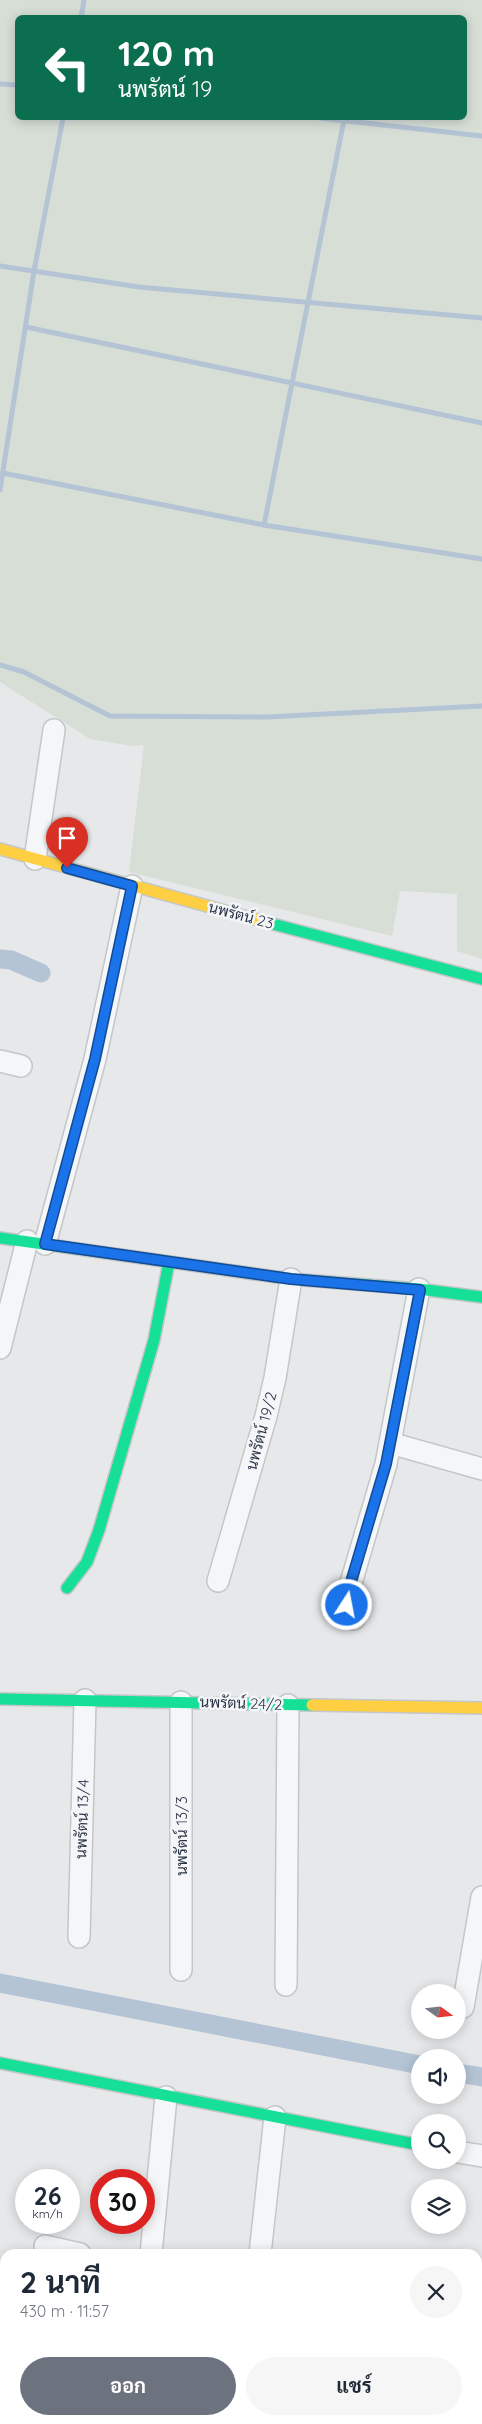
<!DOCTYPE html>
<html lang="th">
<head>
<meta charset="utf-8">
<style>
  :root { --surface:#fff; --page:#f6f6f7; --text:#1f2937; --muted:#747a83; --accent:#6c737f }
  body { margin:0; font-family:Quicksand,Sarabun,sans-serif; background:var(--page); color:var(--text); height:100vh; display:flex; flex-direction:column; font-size:19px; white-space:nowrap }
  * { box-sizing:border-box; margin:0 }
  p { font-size:16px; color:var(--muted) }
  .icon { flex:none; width:28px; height:28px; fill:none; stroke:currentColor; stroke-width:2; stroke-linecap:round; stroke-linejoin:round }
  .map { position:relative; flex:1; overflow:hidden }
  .details { position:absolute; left:0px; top:2249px; width:482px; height:176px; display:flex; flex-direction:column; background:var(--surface); border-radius:15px 15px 0 0; box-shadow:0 2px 12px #0003 }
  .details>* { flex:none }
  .hud { position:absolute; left:15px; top:15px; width:452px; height:105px; border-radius:8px; box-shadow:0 2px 12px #0003; background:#0b6e4f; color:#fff; overflow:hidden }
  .needle { width:32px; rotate:105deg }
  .controls { position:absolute; left:411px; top:1984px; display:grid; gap:10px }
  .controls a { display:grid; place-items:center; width:55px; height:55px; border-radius:50%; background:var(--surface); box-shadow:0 2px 12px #0003; font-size:25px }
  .speed { position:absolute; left:15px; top:2169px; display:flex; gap:10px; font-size:25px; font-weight:700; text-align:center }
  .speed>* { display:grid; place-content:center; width:65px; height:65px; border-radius:50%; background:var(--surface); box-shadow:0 2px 12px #0003; line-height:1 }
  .speed small { font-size:12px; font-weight:400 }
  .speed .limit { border:8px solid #d22; background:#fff; color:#111 }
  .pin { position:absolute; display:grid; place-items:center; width:42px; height:42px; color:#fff; margin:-51px -21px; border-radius:50% 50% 50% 0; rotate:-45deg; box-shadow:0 0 5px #0007 }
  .pin .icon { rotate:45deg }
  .me { position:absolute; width:55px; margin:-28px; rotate:11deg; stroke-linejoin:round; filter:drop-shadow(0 0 4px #0008) }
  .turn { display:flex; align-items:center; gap:18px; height:105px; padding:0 20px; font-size:22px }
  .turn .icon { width:65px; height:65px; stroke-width:2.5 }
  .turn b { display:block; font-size:35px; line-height:42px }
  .round { display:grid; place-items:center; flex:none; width:52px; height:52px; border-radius:26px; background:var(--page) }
  .head { display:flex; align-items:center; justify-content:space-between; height:85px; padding:0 20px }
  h1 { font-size:30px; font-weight:700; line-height:38px }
  .action { display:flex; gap:10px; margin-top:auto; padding:10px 20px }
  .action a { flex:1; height:58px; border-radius:30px; background:var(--accent); color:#fff; font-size:20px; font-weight:700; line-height:58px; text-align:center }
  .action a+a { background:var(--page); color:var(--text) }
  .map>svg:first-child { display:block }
  .green { fill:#d6ded6; fill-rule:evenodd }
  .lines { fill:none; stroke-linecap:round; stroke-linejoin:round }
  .stream { stroke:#b4c4d5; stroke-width:5 }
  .canal { stroke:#b4c4d5; stroke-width:19 }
  .street-casing { stroke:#c4c6c8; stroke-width:24 }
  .fast-casing { stroke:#c4c6c8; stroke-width:14 }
  .slow-casing { stroke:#c4c6c8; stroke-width:14 }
  .street { stroke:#f5f6f7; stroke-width:21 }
  .fast { stroke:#16e098; stroke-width:11 }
  .slow { stroke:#ffcf43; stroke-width:11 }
  .route-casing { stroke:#114b97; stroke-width:12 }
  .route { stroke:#1a73e8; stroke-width:9 }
  .labels { text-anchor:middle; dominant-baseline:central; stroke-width:5; stroke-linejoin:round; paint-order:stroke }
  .street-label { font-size:15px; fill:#2b3445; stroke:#f4f6f9 }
</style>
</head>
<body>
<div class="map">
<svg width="482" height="2424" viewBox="0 0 482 2424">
  <rect width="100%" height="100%" fill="#e6e8ea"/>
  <path class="green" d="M0 0H482V959L457 951V894L400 891 392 936 129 872 144 745 132 746 90 739 0 682ZM18 18H465V118H18Z"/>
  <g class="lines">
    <g class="stream">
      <polyline points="81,18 84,0"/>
      <polyline points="0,84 18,85"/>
      <polyline points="320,118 482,136"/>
      <polyline points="0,266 139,287 482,318"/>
      <polyline points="26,327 482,423"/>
      <polyline points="3,473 264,525 344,120"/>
      <polyline points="0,490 34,271 63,118"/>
      <polyline points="264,525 482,559"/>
      <polyline points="0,665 24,672 110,716 267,717 482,706"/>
    </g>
    <g class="canal">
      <polyline points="0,959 11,960 41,973"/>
      <polyline points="0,1983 420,2065"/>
      <polyline points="458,2073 482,2077"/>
    </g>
    <defs>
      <g id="street">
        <polyline points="35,859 54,730"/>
        <polyline points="0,1061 21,1066"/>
        <polyline points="45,1244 95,1059 132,886"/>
        <polyline points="0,1348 27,1241"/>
        <polyline points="390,1443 482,1469"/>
        <polyline points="218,1581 266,1416 275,1378 291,1279"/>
        <polyline points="354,1619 346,1600 386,1464 419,1289"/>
        <polyline points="79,1937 85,1700"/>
        <polyline points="181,1970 181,1702"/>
        <polyline points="286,1985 288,1705"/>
        <polyline points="463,2007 482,1897"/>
        <polyline points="458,2152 482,2156"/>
        <polyline points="45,2246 80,2254"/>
        <polyline points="151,2254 166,2097"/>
        <polyline points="260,2254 275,2117"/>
        <polyline points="478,2357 482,2358"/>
        <polyline points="66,2420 91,2424"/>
        <polyline points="132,2424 133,2420"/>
        <polyline points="240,2424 240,2420"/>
      </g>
      <g id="fast">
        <polyline points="269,923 482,979"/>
        <polyline points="0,1238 291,1279 419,1289 482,1297"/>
        <polyline points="67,1588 87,1562 99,1530 154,1340 169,1262"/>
        <polyline points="0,1699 312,1705"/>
        <polyline points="0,2063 420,2145"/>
      </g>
      <g id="slow">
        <polyline points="0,849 269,923"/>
        <polyline points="312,1705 482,1708"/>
      </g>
    </defs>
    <use href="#street" class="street-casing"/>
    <use href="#fast" class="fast-casing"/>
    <use href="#slow" class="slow-casing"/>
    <use href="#street" class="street"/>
    <use href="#fast" class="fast"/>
    <use href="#slow" class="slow"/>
  </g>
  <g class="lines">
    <defs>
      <polyline id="route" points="67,868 132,886 95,1059 45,1244 291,1279 420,1290 386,1464 348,1592 347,1605"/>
    </defs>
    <use href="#route" class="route-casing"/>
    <use href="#route" class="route"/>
  </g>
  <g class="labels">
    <g class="street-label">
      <text transform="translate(241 915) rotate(15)">นพรัตน์ 23</text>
      <text transform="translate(261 1431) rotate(-75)">นพรัตน์ 19/2</text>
      <text transform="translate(241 1703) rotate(2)">นพรัตน์ 24/2</text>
      <text transform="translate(82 1819) rotate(-88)">นพรัตน์ 13/4</text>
      <text transform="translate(181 1836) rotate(-90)">นพรัตน์ 13/3</text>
    </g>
  </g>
</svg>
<div class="controls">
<a><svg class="needle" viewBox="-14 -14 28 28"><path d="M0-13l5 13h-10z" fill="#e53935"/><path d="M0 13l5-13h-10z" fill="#747a83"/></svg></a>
<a><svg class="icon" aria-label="sound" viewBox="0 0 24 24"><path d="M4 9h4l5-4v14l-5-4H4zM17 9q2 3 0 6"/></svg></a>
<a><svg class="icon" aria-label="search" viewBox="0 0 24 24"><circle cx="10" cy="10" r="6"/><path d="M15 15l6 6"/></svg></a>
<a><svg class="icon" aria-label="layers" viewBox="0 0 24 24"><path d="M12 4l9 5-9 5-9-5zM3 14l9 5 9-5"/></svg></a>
</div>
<div class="speed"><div>26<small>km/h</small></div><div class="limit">30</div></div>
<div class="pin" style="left:67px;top:868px;background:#d93025"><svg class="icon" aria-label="arrive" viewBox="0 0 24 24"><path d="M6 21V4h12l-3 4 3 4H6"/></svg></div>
<svg class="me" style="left:347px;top:1605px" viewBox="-20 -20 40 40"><circle r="17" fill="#1a73e8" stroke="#fff" stroke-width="3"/><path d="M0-11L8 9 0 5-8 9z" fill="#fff"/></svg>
<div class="hud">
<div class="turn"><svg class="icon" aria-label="left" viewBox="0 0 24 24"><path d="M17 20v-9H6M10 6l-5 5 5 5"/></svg><div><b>120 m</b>นพรัตน์ 19</div></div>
</div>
<section class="details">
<div class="head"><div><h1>2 นาที</h1><p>430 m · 11:57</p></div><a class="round"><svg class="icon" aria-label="close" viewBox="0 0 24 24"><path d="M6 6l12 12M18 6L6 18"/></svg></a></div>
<div class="action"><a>ออก</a><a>แชร์</a></div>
</section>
</div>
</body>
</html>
